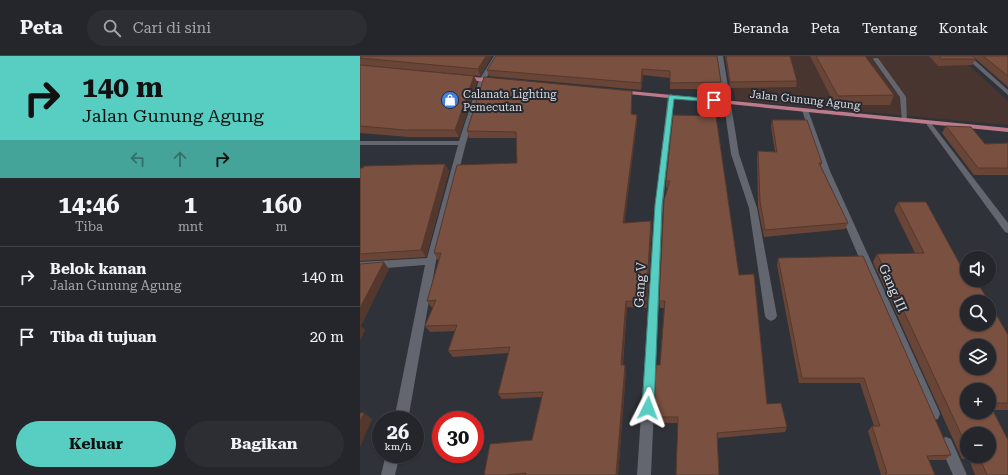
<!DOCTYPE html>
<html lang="id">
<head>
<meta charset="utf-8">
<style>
  :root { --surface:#24262b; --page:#2c2e33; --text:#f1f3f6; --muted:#a3a5a9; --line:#414347; --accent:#57cec1 }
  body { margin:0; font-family:"Roboto Serif",serif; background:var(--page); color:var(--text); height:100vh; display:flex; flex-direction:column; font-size:15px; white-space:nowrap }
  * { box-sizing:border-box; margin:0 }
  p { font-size:13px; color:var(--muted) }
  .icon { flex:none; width:22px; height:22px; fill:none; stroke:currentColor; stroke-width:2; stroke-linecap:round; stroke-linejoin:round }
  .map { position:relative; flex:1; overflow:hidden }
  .panel { display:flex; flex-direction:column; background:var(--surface); width:360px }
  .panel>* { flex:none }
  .top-card { background:#57cec1; color:#111; overflow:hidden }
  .controls { position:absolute; left:600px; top:195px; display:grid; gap:8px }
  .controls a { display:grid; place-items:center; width:36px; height:36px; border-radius:50%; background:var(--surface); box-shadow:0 1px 3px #0004,0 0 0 1px var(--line); font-size:20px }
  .speed { position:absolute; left:12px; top:355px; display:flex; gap:8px; font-size:20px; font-weight:700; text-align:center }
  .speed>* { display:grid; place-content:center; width:52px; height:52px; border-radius:50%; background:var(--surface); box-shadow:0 1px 3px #0004,0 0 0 1px var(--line); line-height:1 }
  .speed small { font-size:10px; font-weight:400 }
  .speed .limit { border:6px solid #d22; background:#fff; color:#111 }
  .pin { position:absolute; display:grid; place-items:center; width:34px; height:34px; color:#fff; margin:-17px; border-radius:8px; box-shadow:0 2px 6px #0006 }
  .me { position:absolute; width:44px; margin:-22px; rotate:3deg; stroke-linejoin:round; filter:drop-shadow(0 0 3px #0008) }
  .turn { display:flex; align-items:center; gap:14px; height:84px; padding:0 16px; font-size:18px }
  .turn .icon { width:52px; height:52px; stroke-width:2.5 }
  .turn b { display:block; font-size:28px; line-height:34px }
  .lanes { display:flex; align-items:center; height:38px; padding:0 16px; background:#0003; justify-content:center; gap:20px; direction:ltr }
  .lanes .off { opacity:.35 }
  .eta { display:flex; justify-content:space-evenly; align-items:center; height:68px; text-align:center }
  .eta b { font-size:24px; font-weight:700; line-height:28px }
  .button { display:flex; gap:8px; margin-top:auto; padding:8px 16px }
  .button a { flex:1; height:46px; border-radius:24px; background:var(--accent); color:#111; font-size:16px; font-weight:700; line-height:46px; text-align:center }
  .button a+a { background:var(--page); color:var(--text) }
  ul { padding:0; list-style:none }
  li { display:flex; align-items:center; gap:12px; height:60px; padding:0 16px; border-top:1px solid var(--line) }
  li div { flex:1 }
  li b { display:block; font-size:15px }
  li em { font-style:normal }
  header { display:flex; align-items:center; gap:24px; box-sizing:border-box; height:56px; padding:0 20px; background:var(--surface); border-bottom:1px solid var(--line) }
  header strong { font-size:19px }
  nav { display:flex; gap:22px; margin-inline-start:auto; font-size:14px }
  .search { width:280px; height:36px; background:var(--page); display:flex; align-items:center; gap:10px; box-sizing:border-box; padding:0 14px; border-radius:22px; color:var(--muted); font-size:15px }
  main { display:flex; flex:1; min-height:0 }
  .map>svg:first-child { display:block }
  .education { fill:#48352f }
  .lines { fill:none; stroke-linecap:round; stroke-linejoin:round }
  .minor { fill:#64666f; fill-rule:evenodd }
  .major { fill:#bc7a8a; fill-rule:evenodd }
  .wall { fill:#694537; fill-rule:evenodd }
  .shaded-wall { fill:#55382d }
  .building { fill:#7a5040; stroke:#55382d; fill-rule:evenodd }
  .route { fill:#57cec1; stroke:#39867d }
  .labels { text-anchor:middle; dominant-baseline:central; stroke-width:4; stroke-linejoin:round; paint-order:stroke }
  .far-poi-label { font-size:11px; fill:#dbdde1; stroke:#26282f; text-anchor:start }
  .far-street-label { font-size:11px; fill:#dbdde1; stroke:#26282f }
  .street-label { font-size:13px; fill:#dbdde1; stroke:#26282f }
</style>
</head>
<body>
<header>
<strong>Peta</strong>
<div class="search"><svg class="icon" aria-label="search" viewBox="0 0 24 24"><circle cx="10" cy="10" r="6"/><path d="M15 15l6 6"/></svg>Cari di sini</div>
<nav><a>Beranda</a><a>Peta</a><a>Tentang</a><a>Kontak</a></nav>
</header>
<main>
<section class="panel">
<div class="top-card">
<div class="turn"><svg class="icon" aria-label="right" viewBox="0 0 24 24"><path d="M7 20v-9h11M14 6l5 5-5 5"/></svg><div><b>140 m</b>Jalan Gunung Agung</div></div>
<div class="lanes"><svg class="icon off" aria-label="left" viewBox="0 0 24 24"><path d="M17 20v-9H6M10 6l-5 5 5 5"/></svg><svg class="icon off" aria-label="ahead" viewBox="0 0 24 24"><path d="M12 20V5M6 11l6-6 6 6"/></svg><svg class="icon" aria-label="right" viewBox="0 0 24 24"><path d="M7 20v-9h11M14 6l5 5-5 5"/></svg></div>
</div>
<div class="eta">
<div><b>14:46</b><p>Tiba</p></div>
<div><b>1</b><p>mnt</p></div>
<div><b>160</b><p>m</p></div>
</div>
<ul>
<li><svg class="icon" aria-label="right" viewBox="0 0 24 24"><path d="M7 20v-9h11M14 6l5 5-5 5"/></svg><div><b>Belok kanan</b><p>Jalan Gunung Agung</p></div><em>140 m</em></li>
<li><svg class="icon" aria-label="arrive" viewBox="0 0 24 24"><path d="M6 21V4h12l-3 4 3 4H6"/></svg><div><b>Tiba di tujuan</b></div><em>20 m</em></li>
</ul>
<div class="button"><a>Keluar</a><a>Bagikan</a></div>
</section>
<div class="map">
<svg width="648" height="419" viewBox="0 0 648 419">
  <rect width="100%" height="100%" fill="#303239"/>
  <polygon class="education" points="365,0 599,0 648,45 648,69 376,44"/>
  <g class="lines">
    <g class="minor">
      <polygon points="134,0 140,0 125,24 106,87 76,205 48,364 34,364 65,209 0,214 0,206 67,202 98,89 0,89 0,85 99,85 119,24"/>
      <polygon points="357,0 363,0 379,98 397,152 417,260 415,263 411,265 407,263 405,260 389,152 371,98"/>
      <polygon points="604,0 610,0 648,34 648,39"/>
      <polygon points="514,2 518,2 546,41 547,66 542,65 540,41 513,3"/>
      <polygon points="311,38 314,40 303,149 291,419 277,419 295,149 308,40"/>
      <polygon points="443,53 448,54 470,115 578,353 580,358 578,363 573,364 568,363 462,115 442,54"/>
      <polygon points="569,66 571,67 648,167 648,177 645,176 567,69 567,67"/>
      <polygon points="586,381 591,383 607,419 593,419 579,388 581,383"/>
      <polygon points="26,398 40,398 35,419 21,419"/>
    </g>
    <g class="major">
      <polygon points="102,20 136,23 139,25 136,27 100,23 99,22"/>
      <polygon points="260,34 648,72 648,76 258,37 258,35"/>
    </g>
  </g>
  <g class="wall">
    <polygon points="0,0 132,0 120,20 0,9"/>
    <polygon points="357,0 361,26 360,33 310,33 310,22 283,19 281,34 129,20 127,14"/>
    <polygon points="365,0 430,0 437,25 436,31 370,32"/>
    <polygon points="450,0 505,0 534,39 530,49 475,49"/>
    <polygon points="569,0 648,0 648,31 616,3 612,9 578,10"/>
    <polygon points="0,9 114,20 117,26 99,81 49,81 0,77"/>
    <polygon points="272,41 272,58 277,59 277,65 264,167 292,172 287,252 267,251 263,309 266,315 258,419 124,419 172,384 182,341 142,343 138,338 149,297 93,301 88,295 95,275 70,276 65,270 73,251 71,251 67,245 79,204 78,204 74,197 157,107 157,82 109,82 107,75"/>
    <polygon points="313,59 379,219 407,348 427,371 425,376 357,382 318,367 295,367 294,361 300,309 304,252 300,252 299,245 307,132 306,132 306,125"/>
    <polygon points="412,64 462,107 461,110 488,167 485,173 404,181 398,151 397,101 398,95 415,96 411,70"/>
    <polygon points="586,70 625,88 648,87 648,119 614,119 582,77"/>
    <polygon points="85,108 89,115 66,201 0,205 0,112"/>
    <path d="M538 146 602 212 648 279V354H633L648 419H615L609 403H602L513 206 517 198 555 197 534 154ZM607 378 629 400H607Z"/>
    <polygon points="418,202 591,399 585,404 569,404 575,419 521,419 508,375 512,370 514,370 500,327 439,327 417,209"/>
  </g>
  <g class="shaded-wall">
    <polygon points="126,0 132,0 120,20 118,13"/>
    <polygon points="282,13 283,19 281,34 281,27"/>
    <polygon points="114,20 117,26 99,81 95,74"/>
    <polygon points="272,35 272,65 271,58"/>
    <polygon points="277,59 277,65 264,174 263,167"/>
    <polygon points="85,108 89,115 66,201 61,194"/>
    <polygon points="291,165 292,172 287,252 286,246"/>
    <polygon points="24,206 29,213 1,270 5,274 0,285 0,252"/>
    <polygon points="266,245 267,251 262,315 261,309"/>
    <polygon points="265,309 266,315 258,419 256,419"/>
    <polygon points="4,357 12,363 0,391 0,366"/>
  </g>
  <g class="building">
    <polygon points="0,0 126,0 118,13 0,2"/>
    <polygon points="136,0 357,0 361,26 310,27 310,15 282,13 281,27 127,14"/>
    <polygon points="366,0 430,0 437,25 370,26"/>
    <polygon points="456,0 505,0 534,39 478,40"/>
    <polygon points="579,0 613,0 616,3 581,3"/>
    <polygon points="623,0 648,0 648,20"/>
    <polygon points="0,9 114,20 95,74 45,74 0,70"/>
    <polygon points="124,21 272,35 271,58 277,59 263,167 291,165 286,246 266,245 261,309 265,309 256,419 165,419 166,417 146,419 124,419 130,388 172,384 183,336 138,338 150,291 88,295 97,269 65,270 76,244 67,245 81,197 74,197 97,109 157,107 156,76 107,75"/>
    <polygon points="313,59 356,60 379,219 394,218 407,348 421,347 427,371 357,377 359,419 316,419 318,361 294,361 296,309 300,309 305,245 299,245 304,144 310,125 306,125"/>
    <polygon points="412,64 447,64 462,107 459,107 488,167 405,174 400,145 398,95 417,96"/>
    <polygon points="586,70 611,71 625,88 648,87 648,112 618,112"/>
    <polygon points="85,108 61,194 0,198 0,112 3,112 4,110"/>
    <path d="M538 146H566L602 212H607V224H616L629 246H607V268H629V246L648 279V347H629L648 384V419H627L619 400H629V378H607V391L517 198 564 197ZM607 290H629V312H607ZM607 334H629V356H607Z"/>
    <polygon points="503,200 591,399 567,400 575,419 526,419 525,417 527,417 512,370 520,370 504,322 442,322 418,202"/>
    <polygon points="24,206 0,252 0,208"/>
    <polygon points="0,357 4,357 0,366"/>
  </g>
  <polygon class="route" points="309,39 354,43 356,44 354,46 314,43 302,149 294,352 292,356 288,358 284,356 282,352 295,149"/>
  <defs>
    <symbol id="shop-disc" viewBox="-11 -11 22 22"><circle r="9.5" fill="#3f7fe0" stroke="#26282f"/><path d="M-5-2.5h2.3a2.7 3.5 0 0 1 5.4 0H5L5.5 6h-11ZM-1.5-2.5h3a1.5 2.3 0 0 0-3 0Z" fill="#fff"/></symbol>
  </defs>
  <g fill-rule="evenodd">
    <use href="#shop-disc" x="80" y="34" width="20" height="20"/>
  </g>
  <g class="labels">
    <g class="far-poi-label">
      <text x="103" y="38">Calanata Lighting<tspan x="103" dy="13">Pemecutan</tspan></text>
    </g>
    <g class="far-street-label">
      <text transform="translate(445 44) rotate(6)">Jalan Gunung Agung</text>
    </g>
    <g class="street-label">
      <text transform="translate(280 229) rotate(-87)">Gang V</text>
      <text transform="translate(533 232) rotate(66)">Gang III</text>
    </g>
  </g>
</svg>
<div class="controls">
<a><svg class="icon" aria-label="sound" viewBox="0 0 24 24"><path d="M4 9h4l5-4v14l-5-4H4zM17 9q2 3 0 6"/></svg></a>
<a><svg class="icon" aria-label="search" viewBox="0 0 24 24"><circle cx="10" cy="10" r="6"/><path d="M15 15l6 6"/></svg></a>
<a><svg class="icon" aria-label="layers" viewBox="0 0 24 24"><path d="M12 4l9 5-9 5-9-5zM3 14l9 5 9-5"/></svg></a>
<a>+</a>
<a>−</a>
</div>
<div class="speed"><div>26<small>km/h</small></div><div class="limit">30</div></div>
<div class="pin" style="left:354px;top:44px;background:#d93025"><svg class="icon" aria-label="arrive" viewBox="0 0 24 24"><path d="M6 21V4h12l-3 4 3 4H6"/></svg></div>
<svg class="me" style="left:288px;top:352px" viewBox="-20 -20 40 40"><path d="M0-17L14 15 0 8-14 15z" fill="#57cec1" stroke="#fff" stroke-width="4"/></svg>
</div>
</main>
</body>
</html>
